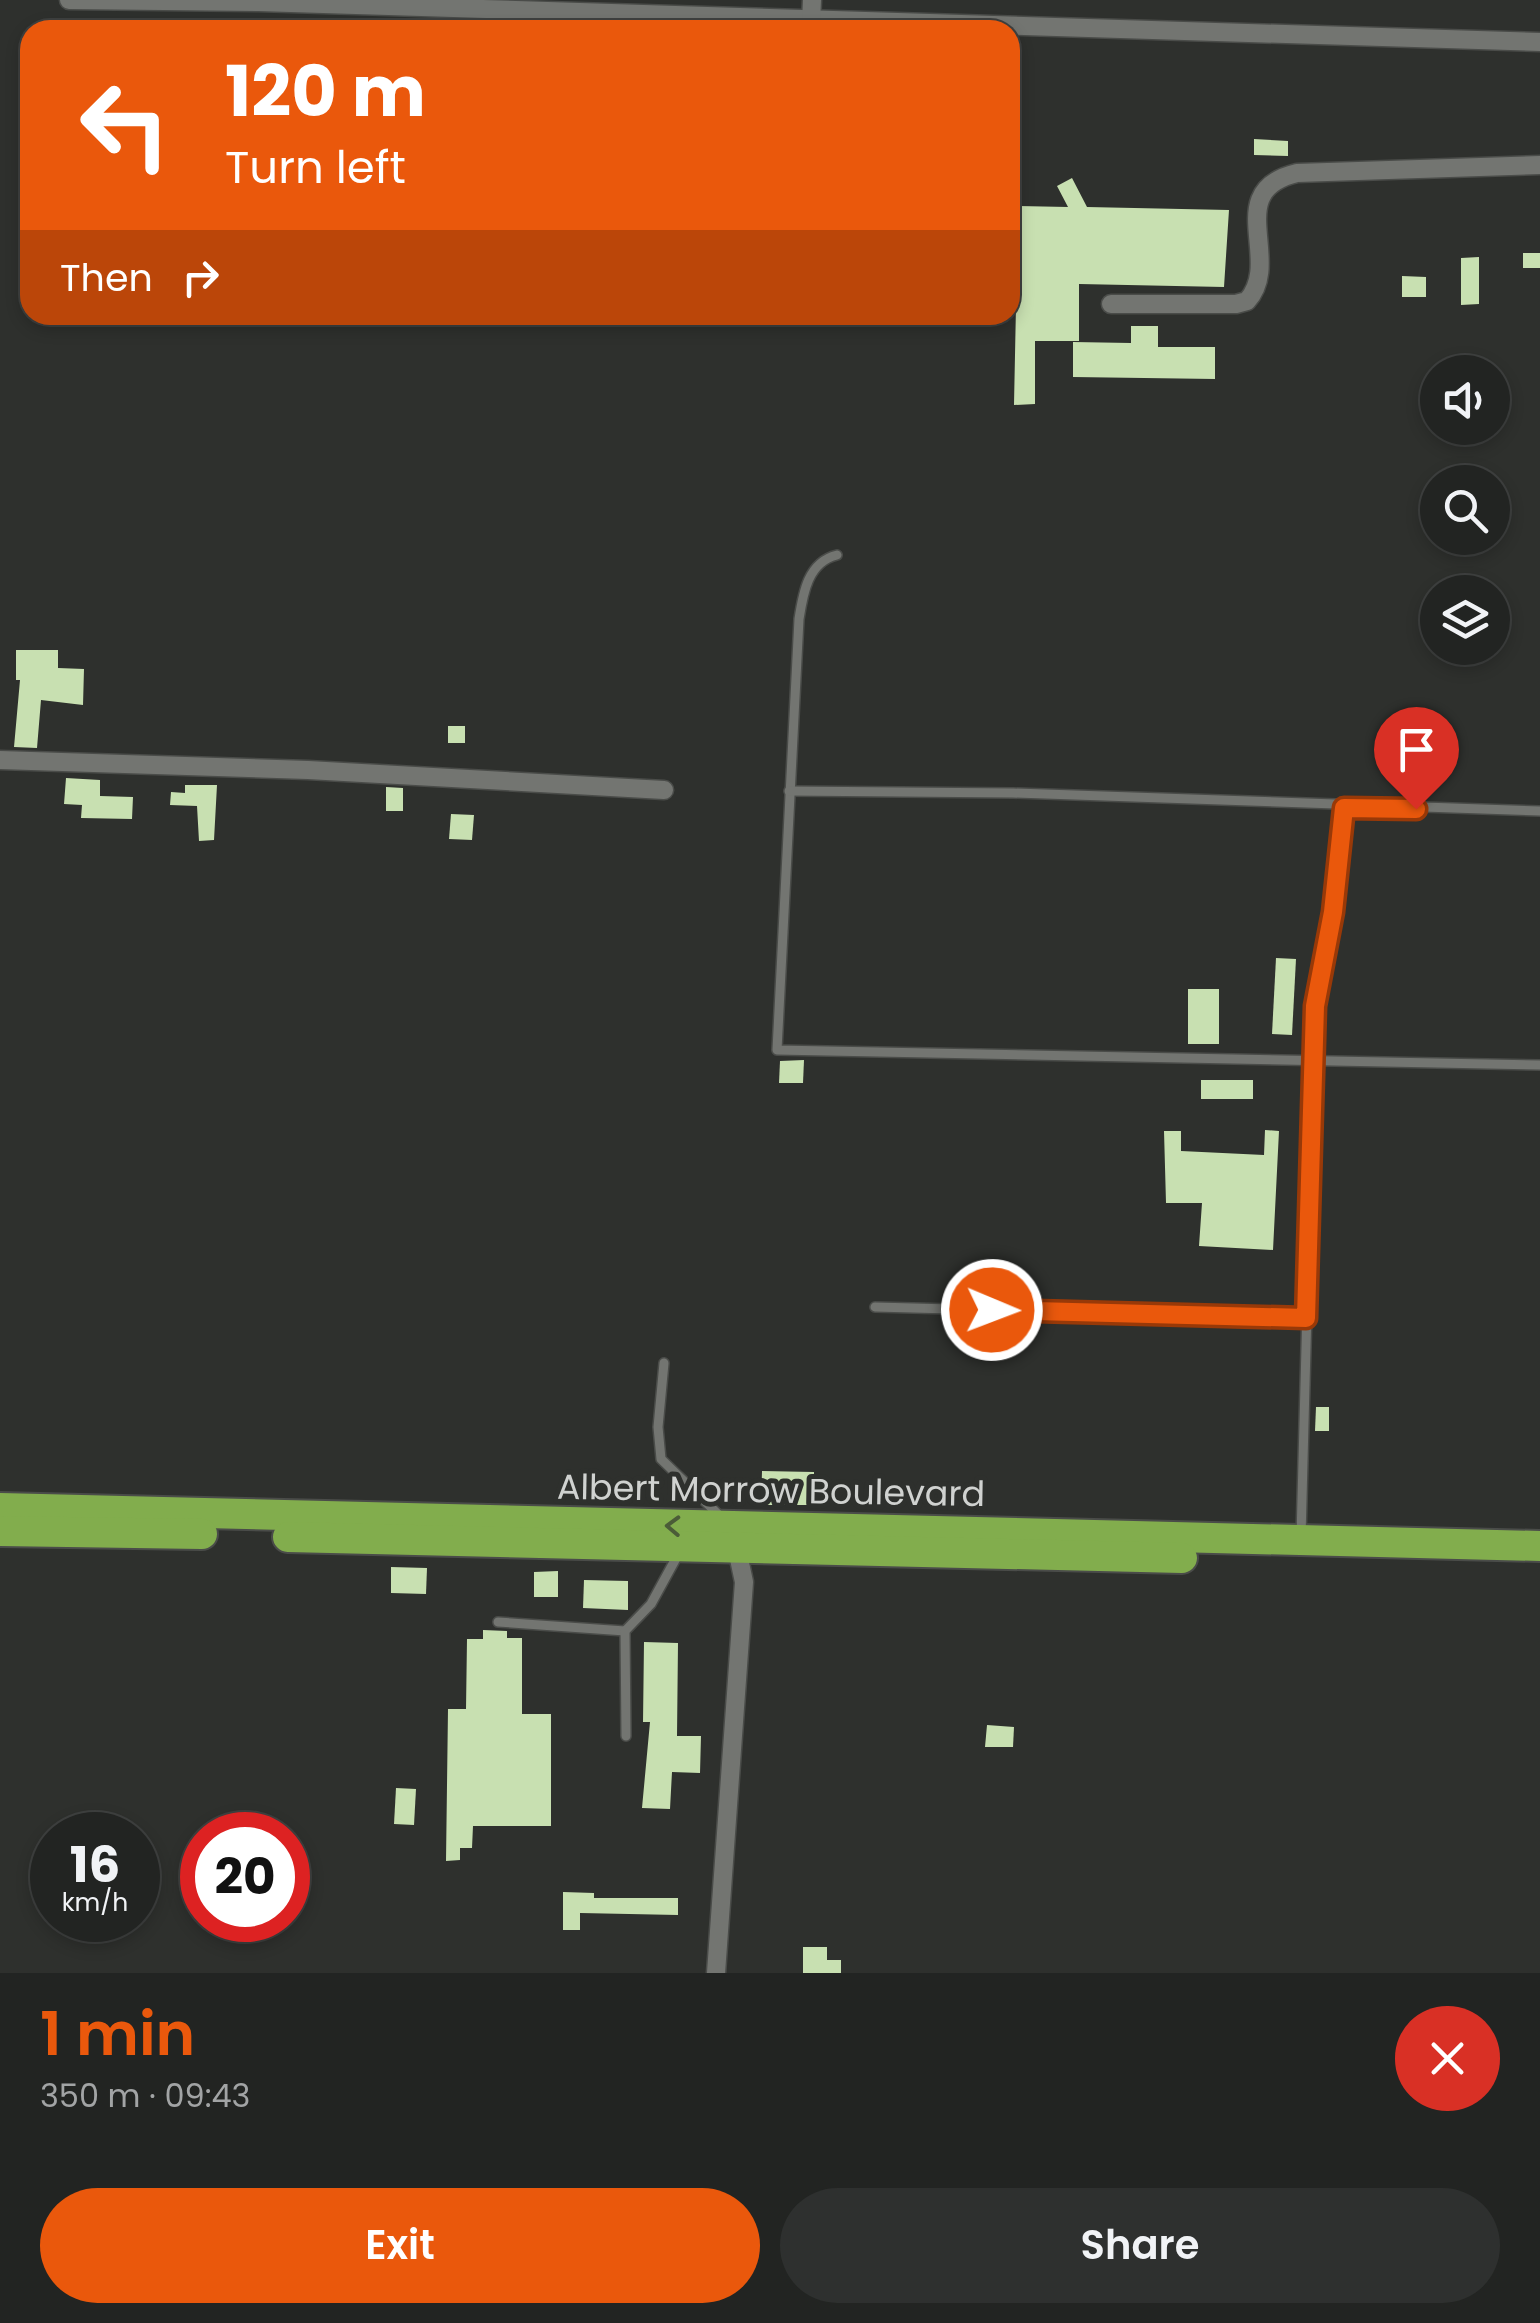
<!DOCTYPE html>
<html lang="en">
<head>
<meta charset="utf-8">
<style>
  :root { --surface:#222422; --page:#2e302f; --text:#f1f3f6; --muted:#a2a4a5; --line:#3f4140; --accent:#ea580c }
  body { margin:0; font-family:Poppins,sans-serif; background:var(--page); color:var(--text); height:100vh; display:flex; flex-direction:column; font-size:38px; white-space:nowrap }
  * { box-sizing:border-box; margin:0 }
  p { font-size:32px; color:var(--muted) }
  .icon { flex:none; width:55px; height:55px; fill:none; stroke:currentColor; stroke-width:2; stroke-linecap:round; stroke-linejoin:round }
  .map { position:relative; height:1973px; overflow:hidden }
  .drawer { display:flex; flex-direction:column; background:var(--surface); flex:1 }
  .drawer>* { flex:none }
  .hud { position:absolute; left:20px; top:20px; width:1000px; height:305px; border-radius:30px; box-shadow:0 5px 15px #0003,0 0 0 2px var(--line); background:#ea580c; color:#fff; overflow:hidden }
  .tools { position:absolute; left:1420px; top:355px; display:grid; gap:20px }
  .tools a { display:grid; place-items:center; width:90px; height:90px; border-radius:50%; background:var(--surface); box-shadow:0 5px 15px #0003,0 0 0 2px var(--line); font-size:50px }
  .speed { position:absolute; left:30px; top:1812px; display:flex; gap:20px; font-size:50px; font-weight:700; text-align:center }
  .speed>* { display:grid; place-content:center; width:130px; height:130px; border-radius:50%; background:var(--surface); box-shadow:0 5px 15px #0003,0 0 0 2px var(--line); line-height:1 }
  .speed small { font-size:25px; font-weight:400 }
  .speed .limit { border:15px solid #d22; background:#fff; color:#111 }
  .pin { position:absolute; display:grid; place-items:center; width:85px; height:85px; color:#fff; margin:-102px -42px; border-radius:50% 50% 50% 0; rotate:-45deg; box-shadow:0 0 10px #0007 }
  .pin .icon { rotate:45deg }
  .me { position:absolute; width:110px; margin:-55px; rotate:91deg; stroke-linejoin:round; filter:drop-shadow(0 0 8px #0008) }
  .turn { display:flex; align-items:center; gap:35px; height:210px; padding:0 40px; font-size:45px }
  .turn .icon { width:130px; height:130px; stroke-width:2.5 }
  .turn b { display:block; font-size:70px; line-height:85px }
  .then { display:flex; align-items:center; height:95px; padding:0 40px; background:#0003; gap:20px; font-size:38px }
  .round { display:grid; place-items:center; flex:none; width:105px; height:105px; border-radius:52px; background:var(--page) }
  .head { display:flex; align-items:center; justify-content:space-between; height:170px; padding:0 40px }
  h1 { font-size:60px; font-weight:600; line-height:75px; color:var(--accent) }
  .action { display:flex; gap:20px; margin-top:auto; padding:20px 40px }
  .action a { flex:1; height:115px; border-radius:60px; background:var(--accent); color:#fff; font-size:40px; font-weight:600; line-height:115px; text-align:center }
  .action a+a { background:var(--page); color:var(--text) }
  .map>svg:first-child { display:block }
  .building { fill:#c8e0b1 }
  .lines { fill:none; stroke-linecap:round; stroke-linejoin:round }
  .lane-casing { stroke:#4a4c49; stroke-width:12 }
  .street-casing { stroke:#4a4c49; stroke-width:21 }
  .highway-casing { stroke:#4a4c49; stroke-width:34 }
  .lane { stroke:#737571; stroke-width:9 }
  .street { stroke:#737571; stroke-width:18 }
  .highway { stroke:#82ad4d; stroke-width:30 }
  .oneway { stroke:#4b5c38 }
  .route-casing { stroke:#983908; stroke-width:25 }
  .route { stroke:#ea580c; stroke-width:18 }
  .labels { text-anchor:middle; dominant-baseline:central; stroke-width:10; stroke-linejoin:round; paint-order:stroke }
  .street-label { font-size:35px; fill:#d0d2d0; stroke:#2e302d }
</style>
</head>
<body>
<div class="map">
<svg width="1540" height="1973" viewBox="0 0 1540 1973">
  <rect width="100%" height="100%" fill="#2e302d"/>
  <g class="building">
    <polygon points="1254,139 1288,141 1288,156 1254,155"/>
    <polygon points="1072,178 1087,207 1229,210 1224,287 1079,284 1079,341 1035,341 1035,404 1014,405 1018,206 1068,207 1057,186"/>
    <rect x="1523" y="253" width="17" height="15"/>
    <polygon points="1479,257 1479,304 1461,305 1461,258"/>
    <polygon points="1402,276 1426,277 1426,297 1402,297"/>
    <polygon points="1131,326 1158,326 1158,347 1215,347 1215,379 1073,377 1073,342 1131,343"/>
    <polygon points="16,650 58,650 58,668 84,669 83,705 41,700 37,748 14,747 20,680 16,680"/>
    <rect x="448" y="726" width="17" height="17"/>
    <polygon points="66,778 100,780 100,796 133,797 132,819 81,818 82,805 64,804"/>
    <polygon points="185,785 217,785 214,840 199,841 197,806 170,805 171,792 185,793"/>
    <polygon points="386,787 403,788 403,811 386,811"/>
    <polygon points="451,814 474,815 472,840 449,839"/>
    <polygon points="1276,958 1296,959 1292,1035 1272,1034"/>
    <rect x="1188" y="989" width="31" height="55"/>
    <polygon points="804,1060 803,1083 779,1083 780,1061"/>
    <rect x="1201" y="1080" width="52" height="19"/>
    <polygon points="1265,1130 1279,1131 1273,1250 1199,1246 1202,1203 1166,1203 1164,1131 1181,1131 1181,1151 1264,1155"/>
    <polygon points="1316,1407 1329,1407 1329,1431 1315,1431"/>
    <polygon points="762,1471 814,1472 814,1505 761,1505"/>
    <polygon points="391,1567 427,1568 426,1594 391,1593"/>
    <polygon points="558,1571 558,1597 534,1597 534,1572"/>
    <polygon points="584,1580 628,1581 628,1610 583,1608"/>
    <polygon points="483,1630 507,1631 507,1638 522,1638 522,1714 551,1714 551,1826 473,1826 472,1848 460,1848 460,1860 446,1861 448,1709 466,1709 467,1639 483,1639"/>
    <polygon points="644,1642 678,1643 677,1736 701,1736 700,1773 672,1772 670,1809 642,1808 650,1722 643,1722"/>
    <polygon points="987,1725 1014,1727 1013,1747 985,1747"/>
    <polygon points="396,1788 416,1789 414,1825 394,1824"/>
    <polygon points="563,1892 594,1893 594,1898 678,1898 678,1915 580,1913 580,1930 563,1930"/>
    <polygon points="803,1947 827,1947 827,1960 841,1960 841,1973 803,1973"/>
  </g>
  <g class="lines">
    <defs>
      <g id="lane">
        <path d="M837 555C808 562 803 593 799 619L777 1050 1540 1065"/>
        <polyline points="789,791 1013,793 1540,811"/>
        <polyline points="875,1307 1306,1318"/>
        <polyline points="664,1363 658,1427 661,1459 722,1518"/>
        <polyline points="1301,1537 1315,1006 1333,911 1344,807"/>
        <polyline points="498,1622 625,1631"/>
        <polyline points="626,1736 625,1631 651,1604 680,1551"/>
      </g>
      <g id="street">
        <polyline points="69,0 258,2 1540,42"/>
        <polyline points="811,22 812,0"/>
        <path d="M1111 304H1236L1247 301C1284 260 1221 191 1297 173L1540 165"/>
        <polyline points="0,760 308,770 664,790"/>
        <polyline points="716,1973 744,1582 735,1540"/>
      </g>
      <g id="highway">
        <polyline points="0,1508 1540,1546"/>
        <polyline points="0,1531 202,1534"/>
        <polyline points="288,1537 1182,1558"/>
      </g>
    </defs>
    <use href="#lane" class="lane-casing"/>
    <use href="#street" class="street-casing"/>
    <use href="#highway" class="highway-casing"/>
    <use href="#lane" class="lane"/>
    <use href="#street" class="street"/>
    <use href="#highway" class="highway"/>
  </g>
  <defs><path id="oneway-chevron" d="M-2-3.5L2.5 0L-2 3.5" fill="none" stroke-width="1.6" stroke-linecap="round" stroke-linejoin="round" transform="scale(2.5)"/></defs>
  <use class="oneway" href="#oneway-chevron" transform="translate(673 1526) rotate(-178)"/>
  <g class="lines">
    <defs>
      <polyline id="route" points="992,1310 1306,1318 1315,1006 1333,912 1344,808 1416,809"/>
    </defs>
    <use href="#route" class="route-casing"/>
    <use href="#route" class="route"/>
  </g>
  <g class="labels">
    <g class="street-label">
      <text transform="translate(771 1490) rotate(1)">Albert Morrow Boulevard</text>
    </g>
  </g>
</svg>
<div class="tools">
<a><svg class="icon" aria-label="sound" viewBox="0 0 24 24"><path d="M4 9h4l5-4v14l-5-4H4zM17 9q2 3 0 6"/></svg></a>
<a><svg class="icon" aria-label="search" viewBox="0 0 24 24"><circle cx="10" cy="10" r="6"/><path d="M15 15l6 6"/></svg></a>
<a><svg class="icon" aria-label="layers" viewBox="0 0 24 24"><path d="M12 4l9 5-9 5-9-5zM3 14l9 5 9-5"/></svg></a>
</div>
<div class="speed"><div>16<small>km/h</small></div><div class="limit">20</div></div>
<div class="pin" style="left:1416px;top:809px;background:#d93025"><svg class="icon" aria-label="arrive" viewBox="0 0 24 24"><path d="M6 21V4h12l-3 4 3 4H6"/></svg></div>
<svg class="me" style="left:992px;top:1310px" viewBox="-20 -20 40 40"><circle r="17" fill="#ea580c" stroke="#fff" stroke-width="3"/><path d="M0-11L8 9 0 5-8 9z" fill="#fff"/></svg>
<div class="hud">
<div class="turn"><svg class="icon" aria-label="left" viewBox="0 0 24 24"><path d="M17 20v-9H6M10 6l-5 5 5 5"/></svg><div><b>120 m</b>Turn left</div></div>
<div class="then">Then<svg class="icon" aria-label="right" viewBox="0 0 24 24"><path d="M7 20v-9h11M14 6l5 5-5 5"/></svg></div>
</div>
</div>
<section class="drawer">
<div class="head"><div><h1>1 min</h1><p>350 m · 09:43</p></div><a class="round" style="background:#d93025;color:#fff"><svg class="icon" aria-label="close" viewBox="0 0 24 24"><path d="M6 6l12 12M18 6L6 18"/></svg></a></div>
<div class="action"><a>Exit</a><a>Share</a></div>
</section>
</body>
</html>
